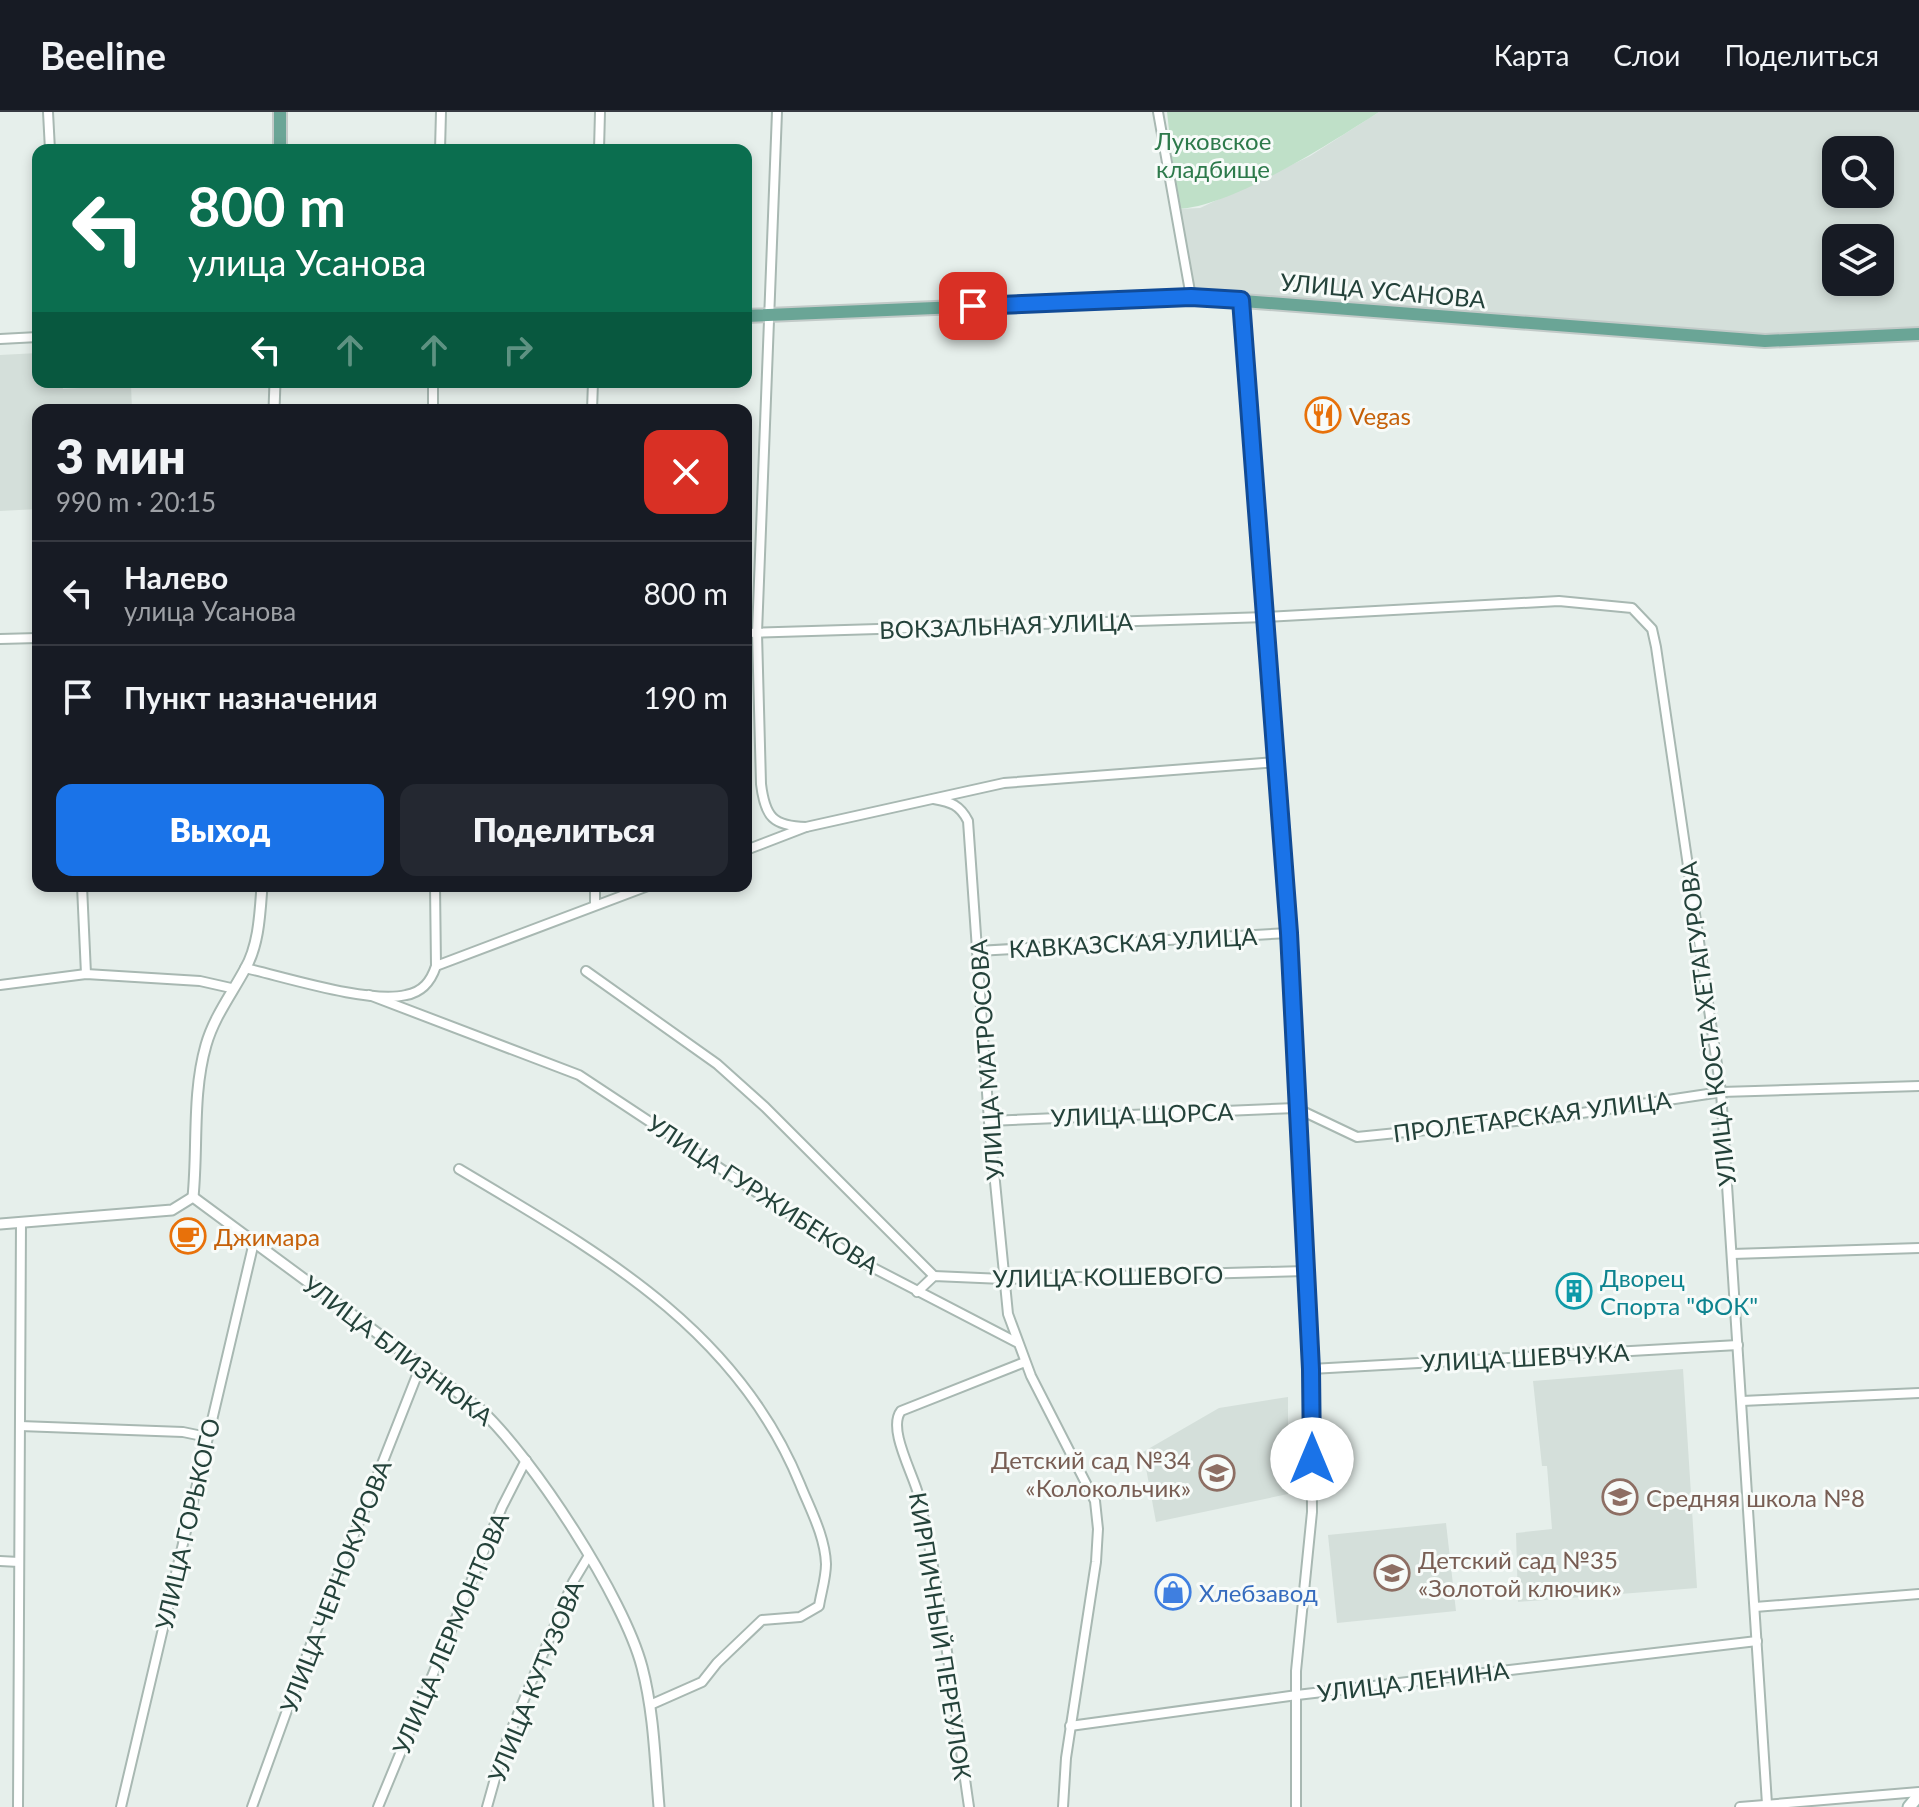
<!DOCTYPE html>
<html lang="ru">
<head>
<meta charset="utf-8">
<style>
  :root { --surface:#171b24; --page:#242831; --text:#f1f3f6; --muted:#9ea1a6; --line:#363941; --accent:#1a73e8 }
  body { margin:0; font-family:Lato,sans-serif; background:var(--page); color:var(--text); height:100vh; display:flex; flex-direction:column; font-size:30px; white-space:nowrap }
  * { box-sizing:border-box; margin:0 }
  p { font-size:26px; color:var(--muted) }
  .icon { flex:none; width:44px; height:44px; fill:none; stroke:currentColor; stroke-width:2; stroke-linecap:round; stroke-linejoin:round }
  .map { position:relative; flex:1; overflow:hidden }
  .sheet { position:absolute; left:32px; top:292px; width:720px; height:488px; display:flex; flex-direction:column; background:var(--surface); border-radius:16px; box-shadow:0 4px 12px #0003 }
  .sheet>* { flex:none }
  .banner { position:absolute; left:32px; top:32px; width:720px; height:244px; border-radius:16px; box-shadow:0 4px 12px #0003; background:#0b6e4f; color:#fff; overflow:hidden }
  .tools { position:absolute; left:1822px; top:24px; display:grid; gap:16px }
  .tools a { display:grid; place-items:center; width:72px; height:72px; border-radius:16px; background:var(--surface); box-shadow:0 4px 12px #0003; font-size:40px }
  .pin { position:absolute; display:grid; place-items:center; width:68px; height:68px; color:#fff; margin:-34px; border-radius:16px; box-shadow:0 4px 12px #0006 }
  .me { position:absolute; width:88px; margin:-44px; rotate:0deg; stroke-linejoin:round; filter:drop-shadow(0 0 6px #0008) }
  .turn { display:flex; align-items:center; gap:28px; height:168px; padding:0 24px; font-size:36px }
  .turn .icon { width:104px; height:104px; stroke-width:2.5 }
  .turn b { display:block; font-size:56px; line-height:68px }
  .lanes { display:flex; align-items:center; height:76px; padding:0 24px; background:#0003; justify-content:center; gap:40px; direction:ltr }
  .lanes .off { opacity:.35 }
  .round { display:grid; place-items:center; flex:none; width:84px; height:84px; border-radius:16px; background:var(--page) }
  .summary { display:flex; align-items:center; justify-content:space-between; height:136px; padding:0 24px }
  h1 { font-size:48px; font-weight:800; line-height:60px }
  .cta { display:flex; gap:16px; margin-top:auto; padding:16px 24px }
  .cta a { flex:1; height:92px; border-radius:16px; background:var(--accent); color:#fff; font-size:32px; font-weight:800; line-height:92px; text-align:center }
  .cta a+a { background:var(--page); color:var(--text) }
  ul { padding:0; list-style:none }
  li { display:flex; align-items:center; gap:24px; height:104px; padding:0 24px; border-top:2px solid var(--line) }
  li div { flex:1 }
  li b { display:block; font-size:30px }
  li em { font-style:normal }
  header { display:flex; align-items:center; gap:48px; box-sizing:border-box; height:112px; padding:0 40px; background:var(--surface); border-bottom:2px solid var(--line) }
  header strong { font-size:38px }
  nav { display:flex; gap:44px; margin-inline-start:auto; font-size:28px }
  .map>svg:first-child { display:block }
  .built { fill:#d4dfda; fill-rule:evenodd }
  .green { fill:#bfe0c8 }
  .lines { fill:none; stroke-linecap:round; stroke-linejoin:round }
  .minor-casing { stroke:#a8b8b2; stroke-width:12 }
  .tertiary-casing { stroke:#a8b8b2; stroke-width:13 }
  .secondary-casing { stroke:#a4bbb3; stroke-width:15 }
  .primary-casing { stroke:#c2cac8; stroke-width:16 }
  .minor { stroke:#fff; stroke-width:8 }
  .tertiary { stroke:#fff; stroke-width:9 }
  .secondary { stroke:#fff; stroke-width:11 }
  .primary { stroke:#6aa596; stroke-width:12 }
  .route-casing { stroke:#114b97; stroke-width:20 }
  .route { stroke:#1a73e8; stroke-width:14 }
  .labels { text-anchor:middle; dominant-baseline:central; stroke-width:6; stroke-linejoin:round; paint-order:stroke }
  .park-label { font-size:24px; fill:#2d7a4b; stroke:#f7fbf9 }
  .street-label { font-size:24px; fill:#24423a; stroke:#f7fbf9 }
  .food-label { font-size:24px; fill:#c56008; stroke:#f7fbf9; text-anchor:start }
  .culture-label { font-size:24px; fill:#0d838f; stroke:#f7fbf9; text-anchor:start }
  .education-label { font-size:24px; fill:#785e54; stroke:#f7fbf9; text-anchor:start }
  .shop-label { font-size:24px; fill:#366cbe; stroke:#f7fbf9; text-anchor:start }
</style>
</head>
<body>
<header>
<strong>Beeline</strong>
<nav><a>Карта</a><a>Слои</a><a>Поделиться</a></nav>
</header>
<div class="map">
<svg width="1919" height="1695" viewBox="0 0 1919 1695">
  <rect width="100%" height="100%" fill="#e6efeb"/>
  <g class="built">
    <path d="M1379 0H1919V222L1765 229 1191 185 1178 97 1200 96 1310 44ZM1836 38H1880V82H1836ZM1836 126H1880V170H1836Z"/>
    <polygon points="38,241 38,270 62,270 63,277 131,273 132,298 38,298 38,397 0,399 0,243"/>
    <polygon points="1683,1257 1697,1476 1518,1490 1516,1421 1552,1417 1547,1354 1542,1354 1533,1269"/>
    <polygon points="1288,1285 1288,1382 1156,1410 1143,1340 1219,1296"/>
    <polygon points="1446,1411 1456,1499 1337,1511 1328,1423"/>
  </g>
  <path class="green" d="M1167 0H1379C1332 30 1232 95 1178 97Z"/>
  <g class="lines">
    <defs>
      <g id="minor">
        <polyline points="48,0 50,38"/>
        <path d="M777 0 757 521 761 672C765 705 773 714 806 715"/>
        <polyline points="1158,0 1191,185"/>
        <polyline points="440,38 441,0"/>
        <polyline points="599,38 600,0"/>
        <polyline points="1241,188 1289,821 1311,1257 1312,1400 1296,1559 1296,1695"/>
        <polyline points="0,227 38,225"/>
        <polyline points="433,298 433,270"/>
        <polyline points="592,298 593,270"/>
        <polyline points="746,521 1267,505 1559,489 1632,496 1652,517 1656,535 1721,980 1767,1692"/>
        <polyline points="0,527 38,526"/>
        <path d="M934 687C951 690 960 693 968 709L989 1009 1008 1202 1031 1264 1095 1389 1098 1417 1096 1450 1066 1646 1063 1695"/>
        <polyline points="746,738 806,715 1004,671 1277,650"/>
        <polyline points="82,774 86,862"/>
        <polyline points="435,774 436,854"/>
        <polyline points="595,774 595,792"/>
        <polyline points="977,839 1289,821"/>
        <path d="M245 856C285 865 369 892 406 883 423 880 431 869 436 854L648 774"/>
        <polyline points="586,859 717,952 765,995 934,1164"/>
        <polyline points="0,873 86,862 200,869 231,876"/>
        <polyline points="369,883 579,963 862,1150 1016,1230"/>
        <polyline points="989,1009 1296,996 1357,1025 1555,1005 1721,980 1919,974"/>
        <path d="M459 1057C596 1139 736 1215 800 1372 810 1397 825 1424 826 1452 826 1466 821 1481 819 1494L800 1505 762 1508 717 1551 702 1570 650 1593"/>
        <polyline points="1732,1142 1919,1136"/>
        <polyline points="917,1180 934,1164 1003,1167 1305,1159"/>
        <polyline points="1311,1257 1738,1233"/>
        <polyline points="1742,1289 1919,1281"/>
        <polyline points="20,1314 183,1320 207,1325"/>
        <polyline points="0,1449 19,1450"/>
        <polyline points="1755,1495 1919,1482"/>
        <polyline points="1070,1614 1297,1583 1757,1529"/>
        <polyline points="18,1695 21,1110"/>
        <polyline points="121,1695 254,1130"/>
        <polyline points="252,1695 311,1532 421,1253"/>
        <polyline points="378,1695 502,1395 526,1348"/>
        <polyline points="487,1695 503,1638 573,1470 588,1445"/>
        <path d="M969 1695C954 1592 942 1487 919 1385 914 1363 887 1317 901 1299L1025 1250"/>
        <polyline points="1740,1695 1919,1680"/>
      </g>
      <g id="tertiary">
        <polyline points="274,298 275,270"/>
        <path d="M193 1085 480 1297C533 1346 624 1486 642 1555 654 1601 655 1648 659 1695"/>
        <path d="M193 1085C198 1035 192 982 206 933 214 905 231 883 245 857 259 833 260 801 262 774"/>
        <polyline points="0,1112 172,1098 193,1085"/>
      </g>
      <polyline id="secondary" points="1909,1695 1919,1683"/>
      <g id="primary">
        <polyline points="280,38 280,0"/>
        <polyline points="746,204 1191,185 1765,229 1919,222"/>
      </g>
    </defs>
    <use href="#minor" class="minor-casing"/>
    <use href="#tertiary" class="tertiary-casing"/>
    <use href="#secondary" class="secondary-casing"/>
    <use href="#primary" class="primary-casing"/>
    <use href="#minor" class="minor"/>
    <use href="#tertiary" class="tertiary"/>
    <use href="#secondary" class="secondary"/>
    <use href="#primary" class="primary"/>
  </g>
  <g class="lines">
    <defs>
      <polyline id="route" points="973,194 1191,185 1241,188 1289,821 1311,1257 1312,1347"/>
    </defs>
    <use href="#route" class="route-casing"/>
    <use href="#route" class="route"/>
  </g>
  <defs>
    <symbol id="restaurant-ring" viewBox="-11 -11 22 22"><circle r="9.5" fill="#f7fbf9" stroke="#e8710a" stroke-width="1.5"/><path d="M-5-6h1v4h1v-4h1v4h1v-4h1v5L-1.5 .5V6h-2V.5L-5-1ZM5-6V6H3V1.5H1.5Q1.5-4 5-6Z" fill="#e8710a"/></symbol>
    <symbol id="cafe-ring" viewBox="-11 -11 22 22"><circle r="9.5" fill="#f7fbf9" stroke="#e8710a" stroke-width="1.5"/><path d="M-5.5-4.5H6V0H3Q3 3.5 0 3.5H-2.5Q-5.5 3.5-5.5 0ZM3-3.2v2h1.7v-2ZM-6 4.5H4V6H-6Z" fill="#e8710a"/></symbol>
    <symbol id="building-ring" viewBox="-11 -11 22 22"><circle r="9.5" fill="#f7fbf9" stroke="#0f9aa8" stroke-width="1.5"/><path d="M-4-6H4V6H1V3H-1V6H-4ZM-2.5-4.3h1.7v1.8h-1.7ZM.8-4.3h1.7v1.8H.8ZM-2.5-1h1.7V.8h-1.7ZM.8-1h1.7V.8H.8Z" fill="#0f9aa8"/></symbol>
    <symbol id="school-ring" viewBox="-11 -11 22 22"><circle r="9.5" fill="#f7fbf9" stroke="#8d6e63" stroke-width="1.5"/><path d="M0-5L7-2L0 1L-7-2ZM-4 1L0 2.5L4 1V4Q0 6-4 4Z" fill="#8d6e63"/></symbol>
    <symbol id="shop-ring" viewBox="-11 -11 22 22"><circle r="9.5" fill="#f7fbf9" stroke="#3f7fe0" stroke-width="1.5"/><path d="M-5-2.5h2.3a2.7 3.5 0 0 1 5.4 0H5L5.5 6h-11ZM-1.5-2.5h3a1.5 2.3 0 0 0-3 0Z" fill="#3f7fe0"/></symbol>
  </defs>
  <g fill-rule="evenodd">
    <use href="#restaurant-ring" x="1303" y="283" width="40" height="40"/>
    <use href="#cafe-ring" x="168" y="1104" width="40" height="40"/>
    <use href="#building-ring" x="1554" y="1159" width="40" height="40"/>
    <use href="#school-ring" x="1197" y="1341" width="40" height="40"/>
    <use href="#school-ring" x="1600" y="1365" width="40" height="40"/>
    <use href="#school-ring" x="1372" y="1441" width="40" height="40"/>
    <use href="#shop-ring" x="1153" y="1460" width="40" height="40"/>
  </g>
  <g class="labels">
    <g class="park-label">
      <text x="1213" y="28">Луковское<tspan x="1213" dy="28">кладбище</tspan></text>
    </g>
    <g class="street-label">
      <text transform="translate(1383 178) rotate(5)">УЛИЦА УСАНОВА</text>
      <text transform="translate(1006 513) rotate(-2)">ВОКЗАЛЬНАЯ УЛИЦА</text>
      <text transform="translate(1133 830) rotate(-3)">КАВКАЗСКАЯ УЛИЦА</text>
      <text transform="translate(1707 912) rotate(-97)">УЛИЦА КОСТА ХЕТАГУРОВА</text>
      <text transform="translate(986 948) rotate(-94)">УЛИЦА МАТРОСОВА</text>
      <text transform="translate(1142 1002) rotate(-2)">УЛИЦА ЩОРСА</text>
      <text transform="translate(1532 1004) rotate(-7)">ПРОЛЕТАРСКАЯ УЛИЦА</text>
      <text transform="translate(763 1082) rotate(33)">УЛИЦА ГУРЖИБЕКОВА</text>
      <text transform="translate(1108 1164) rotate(-1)">УЛИЦА КОШЕВОГО</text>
      <text transform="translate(398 1238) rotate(37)">УЛИЦА БЛИЗНЮКА</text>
      <text transform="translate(1525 1245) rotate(-3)">УЛИЦА ШЕВЧУКА</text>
      <text transform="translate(187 1412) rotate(-77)">УЛИЦА ГОРЬКОГО</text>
      <text transform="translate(335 1474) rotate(-69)">УЛИЦА ЧЕРНОКУРОВА</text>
      <text transform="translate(450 1521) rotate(-67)">УЛИЦА ЛЕРМОНТОВА</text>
      <text transform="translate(941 1524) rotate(81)">КИРПИЧНЫЙ ПЕРЕУЛОК</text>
      <text transform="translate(535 1569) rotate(-68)">УЛИЦА КУТУЗОВА</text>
      <text transform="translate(1413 1569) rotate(-7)">УЛИЦА ЛЕНИНА</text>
    </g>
    <g class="food-label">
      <text x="1349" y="303">Vegas</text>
      <text x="214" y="1124">Джимара</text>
    </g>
    <g class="culture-label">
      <text x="1600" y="1165">Дворец<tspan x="1600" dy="28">Спорта "ФОК"</tspan></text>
    </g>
    <g class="education-label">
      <text x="1191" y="1347" text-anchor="end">Детский сад №34<tspan x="1191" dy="28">«Колокольчик»</tspan></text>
      <text x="1646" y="1385">Средняя школа №8</text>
      <text x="1418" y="1447">Детский сад №35<tspan x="1418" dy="28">«Золотой ключик»</tspan></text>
    </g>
    <g class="shop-label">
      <text x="1199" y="1480">Хлебзавод</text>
    </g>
  </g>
</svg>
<div class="tools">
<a><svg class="icon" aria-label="search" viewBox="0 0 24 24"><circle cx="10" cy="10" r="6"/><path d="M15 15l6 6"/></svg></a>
<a><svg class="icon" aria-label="layers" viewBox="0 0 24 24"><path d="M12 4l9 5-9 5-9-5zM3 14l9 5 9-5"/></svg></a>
</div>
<div class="pin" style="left:973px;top:194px;background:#d93025"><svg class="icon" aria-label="arrive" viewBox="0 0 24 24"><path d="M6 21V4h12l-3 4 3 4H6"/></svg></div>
<svg class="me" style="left:1312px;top:1347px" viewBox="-20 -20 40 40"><circle r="19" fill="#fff"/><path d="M0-13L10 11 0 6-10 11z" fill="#1a73e8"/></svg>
<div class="banner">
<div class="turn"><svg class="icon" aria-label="left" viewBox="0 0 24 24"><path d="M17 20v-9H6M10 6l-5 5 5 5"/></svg><div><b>800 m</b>улица Усанова</div></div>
<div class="lanes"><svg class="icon" aria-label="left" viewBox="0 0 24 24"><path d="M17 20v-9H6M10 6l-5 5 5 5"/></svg><svg class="icon off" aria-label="ahead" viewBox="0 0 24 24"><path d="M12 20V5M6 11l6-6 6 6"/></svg><svg class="icon off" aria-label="ahead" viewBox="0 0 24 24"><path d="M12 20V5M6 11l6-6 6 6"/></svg><svg class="icon off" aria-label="right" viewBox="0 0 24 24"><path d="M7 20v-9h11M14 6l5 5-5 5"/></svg></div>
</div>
<section class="sheet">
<div class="summary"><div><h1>3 мин</h1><p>990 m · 20:15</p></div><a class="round" style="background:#d93025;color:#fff"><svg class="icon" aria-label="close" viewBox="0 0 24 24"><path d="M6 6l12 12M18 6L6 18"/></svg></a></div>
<ul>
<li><svg class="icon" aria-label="left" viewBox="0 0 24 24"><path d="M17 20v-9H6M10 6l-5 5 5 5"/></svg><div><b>Налево</b><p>улица Усанова</p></div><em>800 m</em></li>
<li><svg class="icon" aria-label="arrive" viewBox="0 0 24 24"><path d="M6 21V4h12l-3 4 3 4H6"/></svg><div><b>Пункт назначения</b></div><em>190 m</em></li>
</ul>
<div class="cta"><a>Выход</a><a>Поделиться</a></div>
</section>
</div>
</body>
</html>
